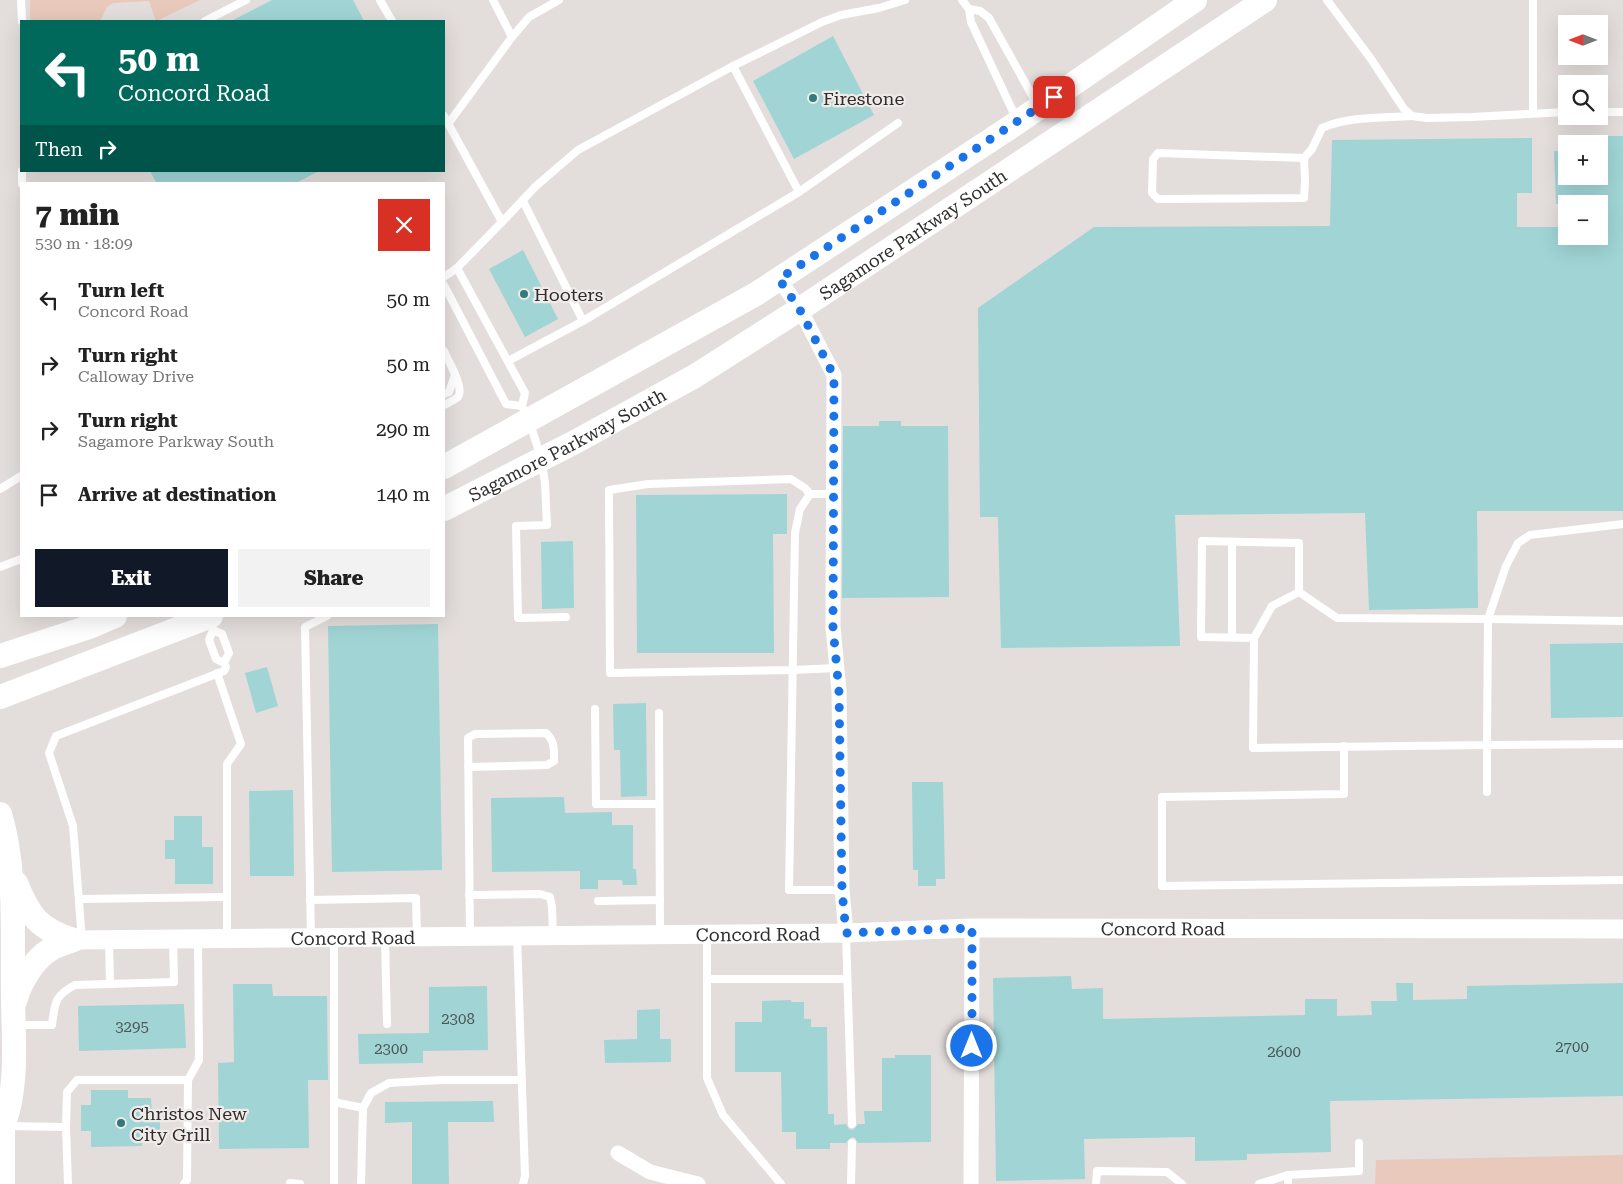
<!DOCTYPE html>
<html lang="en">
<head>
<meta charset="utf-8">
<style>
  :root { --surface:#fff; --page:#f2f2f2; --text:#222; --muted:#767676; --accent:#111827 }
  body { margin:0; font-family:"Roboto Serif",serif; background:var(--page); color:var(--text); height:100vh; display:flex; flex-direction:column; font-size:19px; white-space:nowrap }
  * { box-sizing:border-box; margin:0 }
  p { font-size:16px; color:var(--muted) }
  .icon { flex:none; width:28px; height:28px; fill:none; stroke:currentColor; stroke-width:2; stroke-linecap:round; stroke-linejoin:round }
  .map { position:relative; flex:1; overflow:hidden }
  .panel { position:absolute; left:20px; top:182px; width:425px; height:435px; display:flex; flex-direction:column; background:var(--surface); border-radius:0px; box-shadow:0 5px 20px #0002 }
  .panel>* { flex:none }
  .banner { position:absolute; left:20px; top:20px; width:425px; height:152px; border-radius:0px; box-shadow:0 5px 20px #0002; background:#00695c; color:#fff; overflow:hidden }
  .needle { width:32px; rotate:270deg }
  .fabs { position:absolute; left:1558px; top:15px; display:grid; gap:10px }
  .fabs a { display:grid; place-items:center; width:50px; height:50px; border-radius:0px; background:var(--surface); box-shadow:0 5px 20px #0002; font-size:25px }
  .pin { position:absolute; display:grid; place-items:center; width:42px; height:42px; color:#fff; margin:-21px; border-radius:10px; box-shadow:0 2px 8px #0006 }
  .me { position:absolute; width:55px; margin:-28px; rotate:0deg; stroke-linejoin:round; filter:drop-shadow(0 0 4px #0008) }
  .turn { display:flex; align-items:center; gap:18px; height:105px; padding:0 15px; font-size:22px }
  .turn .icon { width:65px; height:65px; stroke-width:2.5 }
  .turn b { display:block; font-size:35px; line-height:42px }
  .then { display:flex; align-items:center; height:48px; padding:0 15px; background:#0003; gap:10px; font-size:19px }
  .round { display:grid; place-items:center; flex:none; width:52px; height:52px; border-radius:0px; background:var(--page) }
  .summary { display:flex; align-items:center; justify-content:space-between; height:85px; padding:0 15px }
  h1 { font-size:30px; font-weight:800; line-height:38px }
  .button { display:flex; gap:10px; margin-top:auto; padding:10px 15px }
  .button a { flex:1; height:58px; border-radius:0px; background:var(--accent); color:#fff; font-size:20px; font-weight:800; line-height:58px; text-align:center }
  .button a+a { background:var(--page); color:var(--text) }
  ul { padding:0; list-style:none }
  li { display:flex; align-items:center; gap:15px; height:65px; padding:0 15px }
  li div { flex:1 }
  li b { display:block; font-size:19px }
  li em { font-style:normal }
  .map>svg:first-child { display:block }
  .green { fill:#e8c9bb }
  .building { fill:#a0d4d5 }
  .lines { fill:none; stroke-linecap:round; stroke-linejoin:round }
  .service { stroke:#fff; stroke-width:8 }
  .minor { stroke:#fff; stroke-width:15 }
  .tertiary { stroke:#fff; stroke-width:19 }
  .primary { stroke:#fff; stroke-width:24 }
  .route { stroke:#1a73e8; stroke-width:9; stroke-dasharray:0 16.2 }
  .poi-dot { fill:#327b7c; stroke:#f0ebe9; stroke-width:2 }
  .labels { text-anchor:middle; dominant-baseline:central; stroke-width:4.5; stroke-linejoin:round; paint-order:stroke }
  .number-label { font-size:15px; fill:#4b5857 }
  .poi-label { font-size:18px; fill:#2f2e2d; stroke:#f0ebe9; text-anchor:start }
  .street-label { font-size:18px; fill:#2f2e2d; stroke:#f0ebe9 }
</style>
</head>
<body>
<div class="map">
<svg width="1623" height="1184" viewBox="0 0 1623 1184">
  <rect width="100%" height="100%" fill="#e3dedc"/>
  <g class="green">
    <polygon points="30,0 200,0 156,21 149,1 113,3 107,7 100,21 30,21"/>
    <polygon points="1623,1155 1623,1184 1375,1184 1376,1160"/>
  </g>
  <g class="building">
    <polygon points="272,0 353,0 364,21 231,21"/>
    <polygon points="833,36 874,115 794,159 753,81"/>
    <polygon points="1599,136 1623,136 1623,511 1477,511 1478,608 1369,610 1365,513 1175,515 1180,646 1001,648 998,517 980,517 978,308 1094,227 1330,226 1332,140 1532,138 1532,193 1517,193 1517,227 1566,227 1566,236 1599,236 1599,204 1556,204 1554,151 1566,151 1566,176 1599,176"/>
    <polygon points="150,171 319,171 294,184 157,184"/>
    <polygon points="523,250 558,319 525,337 489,269"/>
    <polygon points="879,421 901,421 901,426 948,426 949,597 842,598 843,426 879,426"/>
    <polygon points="787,494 787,534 773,534 774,653 637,653 636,495"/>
    <polygon points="573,541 574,608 542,609 541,542"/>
    <polygon points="438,624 442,870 332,872 328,626"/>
    <polygon points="1623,643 1623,717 1551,718 1550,644"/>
    <polygon points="267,667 278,706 256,713 245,673"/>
    <polygon points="646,703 647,796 621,797 620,750 614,750 613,704"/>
    <polygon points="912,782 943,782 945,879 936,879 936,886 918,886 918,870 913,870"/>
    <polygon points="293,790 294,876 250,876 249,791"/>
    <polygon points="564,797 565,813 612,812 612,825 633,825 633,869 636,869 637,885 623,885 622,880 598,880 598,889 580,889 580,871 492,872 491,798"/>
    <polygon points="174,816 202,816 202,847 213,847 213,884 175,884 175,859 165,859 165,840 174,840"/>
    <polygon points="1071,976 1072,989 1103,988 1103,1019 1305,1015 1305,999 1337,999 1337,1016 1372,1015 1371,1001 1397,1001 1396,983 1413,983 1413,1000 1467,999 1467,986 1623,983 1623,1096 1330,1101 1331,1152 1247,1154 1247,1160 1195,1161 1195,1137 1084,1139 1085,1179 996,1181 993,978"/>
    <polygon points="233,984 272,984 273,996 327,996 328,1080 308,1080 309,1148 219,1149 218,1063 234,1062"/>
    <polygon points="487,986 488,1050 423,1051 423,1063 359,1064 358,1034 429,1033 429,987"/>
    <polygon points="791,1000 791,1002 804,1002 804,1019 811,1019 811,1027 827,1027 828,1114 834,1114 834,1125 846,1124 849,1129 853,1130 855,1128 858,1124 865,1124 864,1111 882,1111 882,1058 895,1058 895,1055 931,1055 931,1142 858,1143 855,1138 852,1137 848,1140 846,1143 830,1143 830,1149 796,1149 796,1132 782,1132 781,1072 735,1072 735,1022 762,1022 762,1001"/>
    <polygon points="184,1004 186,1048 79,1051 78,1006"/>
    <polygon points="660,1009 660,1039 671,1039 671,1062 605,1063 604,1040 637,1039 637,1010"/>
    <polygon points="91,1090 128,1090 128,1098 151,1098 152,1116 160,1116 160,1130 141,1131 142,1146 91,1147 91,1131 81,1131 81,1105 91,1105"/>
    <polygon points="493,1101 494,1122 448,1122 449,1184 412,1184 412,1122 385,1123 385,1102"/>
  </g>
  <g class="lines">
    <g class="service">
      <polyline points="21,0 22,21"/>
      <polyline points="380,0 392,21"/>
      <polyline points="962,0 969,9 971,22 1017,120"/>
      <polyline points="1327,0 1371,59 1404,109 1412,116 1427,118 1472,117 1566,112"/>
      <polyline points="969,9 980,11 989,18 1038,106"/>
      <polyline points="205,21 246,0"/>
      <polyline points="512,37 529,17 559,0"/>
      <polyline points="1599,112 1623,112"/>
      <polyline points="1533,113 1533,0"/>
      <polyline points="444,116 502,222 536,186 578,150 733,66 822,22 841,15 879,8 905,0"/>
      <polyline points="448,124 512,37 493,0"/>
      <path d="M1304 158 1305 180 1304 198 1158 199 1152 193 1153 159 1158 153 1304 158 1312 149 1322 128C1350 116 1382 118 1412 116"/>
      <polyline points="22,171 22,184"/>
      <polyline points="799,192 898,123"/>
      <polyline points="523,201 583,321"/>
      <polyline points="457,268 525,393 522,406 529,420 541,458 545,483 547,525 516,526 518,618 566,617"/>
      <polyline points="444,277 457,268 502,222"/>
      <polyline points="444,285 506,404 522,406"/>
      <path d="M444 351C448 361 465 388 458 397 455 400 448 403 444 405"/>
      <polyline points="508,361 583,321 799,192 733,66"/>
      <polyline points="444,394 449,392 455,375"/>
      <polyline points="0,489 21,476"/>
      <polyline points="810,494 800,509 795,533 789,890 842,890"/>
      <polyline points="833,494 810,494 805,488 791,479 648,484 609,490 610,673 793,670 837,668"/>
      <polyline points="1623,524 1530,535 1518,543 1506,566 1488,619 1623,621"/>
      <polyline points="0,567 21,559"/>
      <polyline points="1232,637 1232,542"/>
      <polyline points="1254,638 1253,748 1487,745 1488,619 1337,618 1299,592 1299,543 1202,541 1201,637 1254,638 1272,606 1299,592"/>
      <polyline points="217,673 241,744 227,764 227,938"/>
      <polyline points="595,709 596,804 659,804"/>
      <polyline points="659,713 660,935"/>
      <polyline points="1344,746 1344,794 1162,797 1162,886 1623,880"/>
      <path d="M468 767 547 765 554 761C554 750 555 741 546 733L475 734 468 738 470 937"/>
      <polyline points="1487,792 1487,745 1623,744"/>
      <polyline points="469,895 540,894 550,897 552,907 553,936"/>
      <polyline points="80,899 227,897"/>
      <polyline points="310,900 416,898 417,936"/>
      <polyline points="598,901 660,900"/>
      <polyline points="846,934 852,1124"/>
      <polyline points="707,935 707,1078 723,1115 781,1184"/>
      <polyline points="517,936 525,1176 523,1184"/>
      <polyline points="334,937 334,1184"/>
      <polyline points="311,938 305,627 327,616"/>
      <polyline points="385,938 387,1024"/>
      <polyline points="82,940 73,826 49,753 56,736 224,671 226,667 224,663 229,653 222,634 213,630 209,640 216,659 224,663"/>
      <polyline points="109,940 110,984"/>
      <polyline points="707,979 847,979"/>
      <path d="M16 1025H52C55 1003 54 996 75 985L174 982 173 939"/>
      <polyline points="334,1102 363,1108"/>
      <polyline points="5,1126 66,1127 68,1184"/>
      <polyline points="66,1127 67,1092 77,1080 188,1080"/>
      <polyline points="1288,1175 1359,1171 1359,1143"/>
      <polyline points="290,1183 300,1184"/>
      <polyline points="184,1184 187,1180 188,1080 199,1060 198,940"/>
      <polyline points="361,1184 363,1108 371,1093 389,1083 441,1080 522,1080"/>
      <polyline points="851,1184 852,1143"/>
      <polyline points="1096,1184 1097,1171 1167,1172 1182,1184"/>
      <polyline points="1259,1184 1288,1175 1288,1184"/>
    </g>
    <g class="minor">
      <polyline points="779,279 800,309 834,375 833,627 839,691 842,890 846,933"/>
      <polyline points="618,1153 650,1172 698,1184"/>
      <polyline points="971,1184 972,928"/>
    </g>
    <path class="tertiary" id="s1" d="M73 940 846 933 972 928 1623 929"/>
    <g class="primary">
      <polyline points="444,467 756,294 1012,126 1195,0"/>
      <path id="s2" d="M444 509 575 442 695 376 800 309 1265 0"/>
      <polyline points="0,656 92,626 115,616"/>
      <polyline points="0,697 211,616"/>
      <path d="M0 814C17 872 12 934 13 993 13 1036 19 1086 3 1126"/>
      <path d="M16 883C29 916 39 929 73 940"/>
      <path d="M15 1001C21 981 33 960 51 949 58 945 66 943 73 940"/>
      <polyline points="1,1111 3,1126 3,1184"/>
    </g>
  </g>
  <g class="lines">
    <polyline class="route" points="972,1046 972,928 846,933 842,890 839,692 833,627 834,376 800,310 779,279 1054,97"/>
  </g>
  <g class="poi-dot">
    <circle cx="813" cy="98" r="5"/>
    <circle cx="524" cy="294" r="5"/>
    <circle cx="121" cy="1123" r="5"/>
  </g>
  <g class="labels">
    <g class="number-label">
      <text x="458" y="1019">2308</text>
      <text x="132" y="1027">3295</text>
      <text x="1572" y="1047">2700</text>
      <text x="391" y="1049">2300</text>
      <text x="1284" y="1052">2600</text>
    </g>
    <g class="poi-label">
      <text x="823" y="98">Firestone</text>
      <text x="534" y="294">Hooters</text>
      <text x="131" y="1113">Christos New<tspan x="131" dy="21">City Grill</tspan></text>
    </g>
    <g class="street-label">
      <text stroke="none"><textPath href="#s2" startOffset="544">Sagamore Parkway South</textPath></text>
      <text stroke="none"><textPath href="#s2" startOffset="139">Sagamore Parkway South</textPath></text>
      <text stroke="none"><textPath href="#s1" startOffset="1090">Concord Road</textPath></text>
      <text stroke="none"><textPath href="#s1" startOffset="685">Concord Road</textPath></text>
      <text stroke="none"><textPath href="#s1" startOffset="280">Concord Road</textPath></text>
    </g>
  </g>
</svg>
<div class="fabs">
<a><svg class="needle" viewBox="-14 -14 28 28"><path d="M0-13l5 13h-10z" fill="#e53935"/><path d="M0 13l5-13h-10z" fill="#767676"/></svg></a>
<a><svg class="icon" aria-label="search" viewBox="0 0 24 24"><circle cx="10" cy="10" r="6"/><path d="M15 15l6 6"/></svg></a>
<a>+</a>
<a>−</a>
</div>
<div class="pin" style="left:1054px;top:97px;background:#d93025"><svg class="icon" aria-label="arrive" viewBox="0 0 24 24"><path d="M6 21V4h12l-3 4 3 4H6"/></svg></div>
<svg class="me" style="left:972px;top:1046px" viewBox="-20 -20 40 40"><circle r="17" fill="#1a73e8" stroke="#fff" stroke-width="3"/><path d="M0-11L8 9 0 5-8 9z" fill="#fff"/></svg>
<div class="banner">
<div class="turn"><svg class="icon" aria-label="left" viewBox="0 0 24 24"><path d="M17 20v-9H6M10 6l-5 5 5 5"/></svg><div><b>50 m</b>Concord Road</div></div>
<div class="then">Then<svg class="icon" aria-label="right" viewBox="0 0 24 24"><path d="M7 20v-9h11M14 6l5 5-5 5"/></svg></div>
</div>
<section class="panel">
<div class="summary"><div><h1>7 min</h1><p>530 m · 18:09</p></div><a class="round" style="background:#d93025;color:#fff"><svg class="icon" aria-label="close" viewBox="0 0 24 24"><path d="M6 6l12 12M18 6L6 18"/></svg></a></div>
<ul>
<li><svg class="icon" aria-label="left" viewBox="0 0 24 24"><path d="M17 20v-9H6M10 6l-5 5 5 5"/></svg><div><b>Turn left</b><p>Concord Road</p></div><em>50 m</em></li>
<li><svg class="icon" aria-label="right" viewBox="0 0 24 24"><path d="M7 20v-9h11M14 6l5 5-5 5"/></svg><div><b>Turn right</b><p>Calloway Drive</p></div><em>50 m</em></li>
<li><svg class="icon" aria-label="right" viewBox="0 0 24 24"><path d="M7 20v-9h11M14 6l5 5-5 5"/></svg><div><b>Turn right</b><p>Sagamore Parkway South</p></div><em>290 m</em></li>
<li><svg class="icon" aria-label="arrive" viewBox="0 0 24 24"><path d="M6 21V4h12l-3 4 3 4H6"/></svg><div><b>Arrive at destination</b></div><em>140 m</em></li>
</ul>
<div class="button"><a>Exit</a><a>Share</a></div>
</section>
</div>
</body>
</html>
